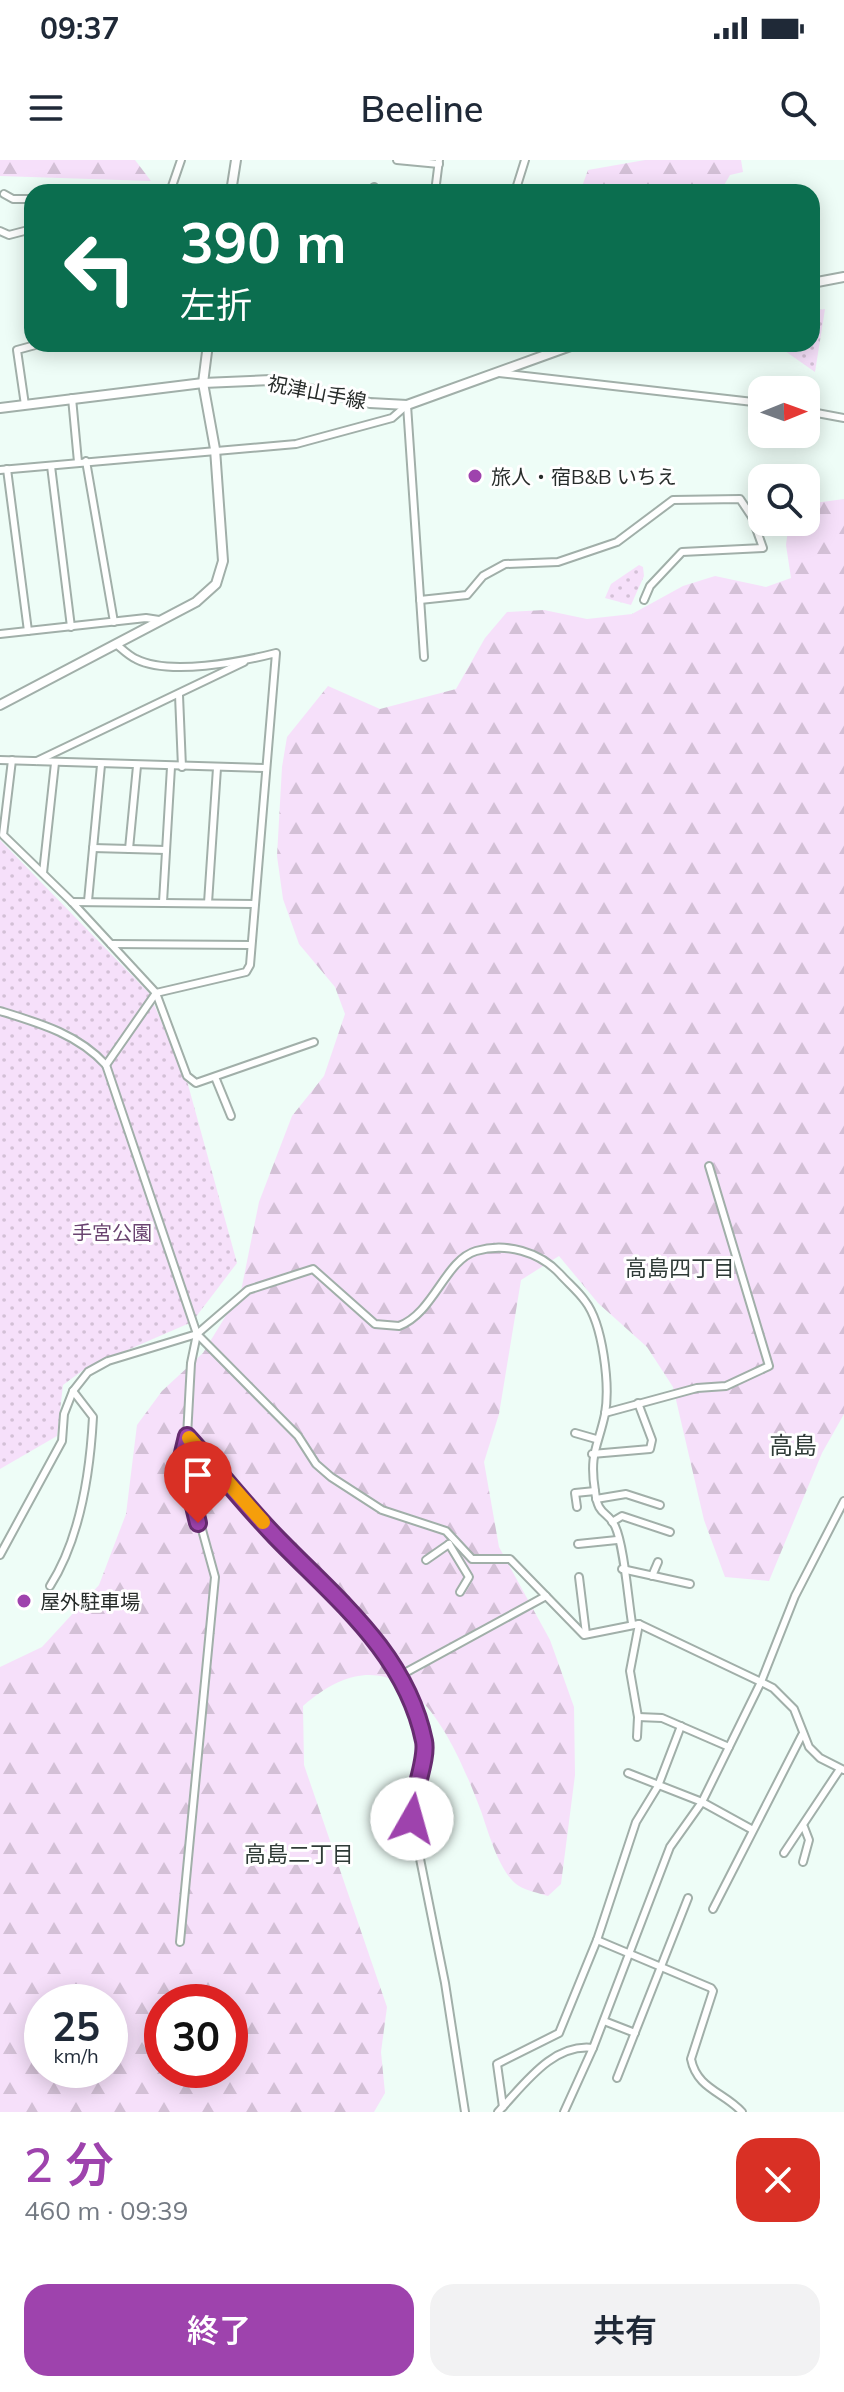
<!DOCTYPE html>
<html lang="ja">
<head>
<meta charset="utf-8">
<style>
  :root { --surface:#fff; --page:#f2f2f3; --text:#1f2937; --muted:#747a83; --accent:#9e43ad }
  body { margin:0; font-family:Mulish,"Noto Sans JP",sans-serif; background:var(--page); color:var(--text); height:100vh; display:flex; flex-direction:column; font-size:30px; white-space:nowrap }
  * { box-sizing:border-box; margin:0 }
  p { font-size:26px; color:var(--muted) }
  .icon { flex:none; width:44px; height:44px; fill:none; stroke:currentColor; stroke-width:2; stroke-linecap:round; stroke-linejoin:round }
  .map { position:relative; height:1952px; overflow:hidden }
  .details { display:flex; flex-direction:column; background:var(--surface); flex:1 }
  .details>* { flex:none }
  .guide { position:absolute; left:24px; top:24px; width:796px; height:168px; border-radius:24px; box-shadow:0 4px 20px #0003; background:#0b6e4f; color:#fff; overflow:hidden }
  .needle { width:52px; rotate:89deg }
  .controls { position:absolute; left:748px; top:216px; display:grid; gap:16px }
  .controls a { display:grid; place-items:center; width:72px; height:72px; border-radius:16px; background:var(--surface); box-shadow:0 4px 20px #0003; font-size:40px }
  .speed { position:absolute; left:24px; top:1824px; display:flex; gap:16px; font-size:40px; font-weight:700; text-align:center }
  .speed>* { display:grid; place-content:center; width:104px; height:104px; border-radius:50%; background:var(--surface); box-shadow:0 4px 20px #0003; line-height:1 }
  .speed small { font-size:20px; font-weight:400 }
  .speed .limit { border:12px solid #d22; background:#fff; color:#111 }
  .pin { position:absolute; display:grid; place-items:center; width:68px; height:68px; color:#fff; margin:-82px -34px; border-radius:50% 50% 50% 0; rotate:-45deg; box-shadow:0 0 8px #0007 }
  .pin .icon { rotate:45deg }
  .me { position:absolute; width:88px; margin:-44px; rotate:7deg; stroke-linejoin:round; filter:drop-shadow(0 0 6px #0008) }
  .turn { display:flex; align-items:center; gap:28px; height:168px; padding:0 24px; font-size:36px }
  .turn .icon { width:104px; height:104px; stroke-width:2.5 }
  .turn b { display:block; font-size:56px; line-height:68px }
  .round { display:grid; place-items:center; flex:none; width:84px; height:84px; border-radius:24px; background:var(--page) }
  .head { display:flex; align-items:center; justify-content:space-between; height:136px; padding:0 24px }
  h1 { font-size:48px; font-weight:600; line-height:60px; color:var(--accent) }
  .primary-button { display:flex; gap:16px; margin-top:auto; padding:16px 24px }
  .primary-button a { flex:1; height:92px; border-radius:24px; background:var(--accent); color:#fff; font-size:32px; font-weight:600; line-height:92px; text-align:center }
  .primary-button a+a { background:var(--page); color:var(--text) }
  .status { display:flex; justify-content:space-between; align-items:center; height:56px; padding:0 40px; background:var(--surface); direction:ltr }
  .status svg { height:22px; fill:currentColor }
  header { display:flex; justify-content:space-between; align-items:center; height:104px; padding:0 24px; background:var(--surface); font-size:36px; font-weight:600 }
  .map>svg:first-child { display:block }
  .forest { fill:url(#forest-firs); fill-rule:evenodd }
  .park { fill:url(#park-dots) }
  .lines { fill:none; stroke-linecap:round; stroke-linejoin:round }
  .minor-casing { stroke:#a1afa9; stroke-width:10 }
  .tertiary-casing { stroke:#a1afa9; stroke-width:12 }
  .minor { stroke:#fff; stroke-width:6 }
  .tertiary { stroke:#fff; stroke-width:8 }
  .route-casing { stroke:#672c70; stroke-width:20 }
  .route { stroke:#9e43ad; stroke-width:14 }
  .slow { stroke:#f59e0b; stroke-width:14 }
  .poi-dot { fill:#9e43ad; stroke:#fff; stroke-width:3 }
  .labels { text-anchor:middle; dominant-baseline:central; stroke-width:6; stroke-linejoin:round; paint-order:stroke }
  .street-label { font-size:20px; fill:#272c2a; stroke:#fff }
  .poi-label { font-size:20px; fill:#272c2a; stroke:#fff; text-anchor:start }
  .park-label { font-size:20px; fill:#6a4470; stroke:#fff }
  .neighbourhood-label { font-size:22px; fill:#2f3b37; stroke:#fff }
  .quarter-label { font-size:24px; fill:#2f3b37; stroke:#fff }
</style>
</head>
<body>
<div class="status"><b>09:37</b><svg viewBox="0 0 49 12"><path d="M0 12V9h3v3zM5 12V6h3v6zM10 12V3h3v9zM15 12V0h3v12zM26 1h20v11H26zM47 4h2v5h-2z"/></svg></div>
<header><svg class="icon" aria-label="menu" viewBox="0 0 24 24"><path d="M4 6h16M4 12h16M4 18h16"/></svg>Beeline<svg class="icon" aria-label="search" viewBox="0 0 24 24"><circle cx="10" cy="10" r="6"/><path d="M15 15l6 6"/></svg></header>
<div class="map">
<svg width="844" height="1952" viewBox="0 0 844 1952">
  <defs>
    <pattern id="forest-firs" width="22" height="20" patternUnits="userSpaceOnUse" patternTransform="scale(2)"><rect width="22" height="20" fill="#f6e0fa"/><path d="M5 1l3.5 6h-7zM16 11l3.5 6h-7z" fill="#d3c0d6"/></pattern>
    <pattern id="park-dots" width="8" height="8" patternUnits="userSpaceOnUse" patternTransform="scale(2)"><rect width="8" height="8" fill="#f6e0fa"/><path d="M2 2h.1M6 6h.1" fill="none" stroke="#d3c0d6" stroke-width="1.8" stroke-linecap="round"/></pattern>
  </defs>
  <rect width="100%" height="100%" fill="#eefdf7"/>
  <g class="forest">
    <polygon points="0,0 135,0 151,21 0,16"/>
    <polygon points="645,0 741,0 743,12 730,15 720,32 580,32 588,10"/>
    <path d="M844 339V1254L822 1293 769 1421 725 1417 704 1360 673 1227 647 1187 598 1143 559 1096 521 1120 499 1254 484 1302 499 1387 550 1480 574 1547 575 1615 561 1724 548 1736C539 1733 527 1731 519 1726 500 1715 488 1671 481 1651 450 1569 400 1461 303 1546L304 1605 387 1847 381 1892 385 1933 374 1952H0V1507L42 1487 99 1425 126 1354 137 1265 162 1231 203 1193 241 1131 259 1042 292 956 324 916 345 854 335 827 299 784 283 739 277 696 282 607 287 577 328 526 380 549 456 529 485 478 507 452 544 450 587 459 632 454 683 426 715 416 766 427 791 418 786 385 789 362H806L807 344ZM42 1842H110V1910H42ZM162 1842H230V1910H162Z"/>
  </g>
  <g class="park">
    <polygon points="825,149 815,212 785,191 775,190 776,184 812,184 812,151"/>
    <polygon points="639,405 643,407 644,416 631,445 605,438 611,424"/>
    <polygon points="0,680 149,833 187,921 237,1103 192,1162 86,1208 63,1225 57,1276 0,1309"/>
  </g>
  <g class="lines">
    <defs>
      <g id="minor">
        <polyline points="397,0 439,4"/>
        <polyline points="170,32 181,0"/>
        <polyline points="372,32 374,27"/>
        <polyline points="435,32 439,0"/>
        <polyline points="515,32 525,0"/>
        <polyline points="4,34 13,39 32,39"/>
        <polyline points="0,71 9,75 32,69"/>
        <polyline points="499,213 762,243"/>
        <polyline points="72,238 78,302"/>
        <polyline points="25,245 17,190 39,184"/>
        <polyline points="407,245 424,497"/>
        <polyline points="806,251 844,258"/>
        <polyline points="86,301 114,462"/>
        <polyline points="51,306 71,467"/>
        <polyline points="7,309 28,471"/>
        <polyline points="0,310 296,284 392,258 407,245"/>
        <polyline points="420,440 467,435 483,416 505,404 558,402 617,382 673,340 740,339 752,357 763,388 682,392 650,426 644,440"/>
        <polyline points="0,474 146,458 159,460"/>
        <polyline points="179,535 182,607"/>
        <polyline points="0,600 265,608"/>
        <polyline points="12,600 3,675 72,742 156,833 187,916 196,923 314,882"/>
        <polyline points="37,601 244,502"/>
        <polyline points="93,688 166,690"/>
        <polyline points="129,689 137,606"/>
        <polyline points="43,713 55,603"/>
        <polyline points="88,741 101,605"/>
        <polyline points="72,742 254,744"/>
        <polyline points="163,742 171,607"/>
        <polyline points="208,743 217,608"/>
        <polyline points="111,784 251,785"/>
        <path d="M0 851C39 863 78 874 106 905L197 1174 298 1276 316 1304 331 1317 382 1350 446 1371 472 1399H510L584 1475 639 1464 761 1522 773 1528 794 1549 809 1587 820 1598 844 1610"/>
        <path d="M106 905 156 833 246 812 250 805 276 493C241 502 169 516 136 499 129 496 122 489 116 484"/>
        <polyline points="215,917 231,956"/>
        <polyline points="605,1253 697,1228 726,1226 769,1206 709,1006"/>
        <polyline points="575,1273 596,1279"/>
        <path d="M187 1276C217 1310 245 1345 276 1377 336 1439 406 1493 424 1581 428 1600 411 1636 412 1659L445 1823 465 1952"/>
        <polyline points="592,1294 650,1289 652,1280 638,1243"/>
        <polyline points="596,1339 626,1334 660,1345"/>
        <polyline points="577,1347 575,1333 595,1331"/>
        <polyline points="612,1362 622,1356 670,1372"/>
        <polyline points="449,1384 469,1417 460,1432"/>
        <polyline points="578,1384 617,1380"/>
        <path d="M0 1395 62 1281 64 1254 73 1231 88 1212 108 1201 197 1174 248 1130 313 1109 375 1164 399 1166C434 1153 445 1100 476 1091 506 1082 540 1092 560 1114 568 1123 578 1131 585 1141 603 1164 610 1225 605 1254 598 1287 589 1293 595 1331 598 1357 607 1350 615 1366 624 1385 628 1439 632 1463"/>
        <polyline points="426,1400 449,1384"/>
        <polyline points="622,1409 690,1424"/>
        <polyline points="652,1416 658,1402"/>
        <polyline points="579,1417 586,1474"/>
        <path d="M50 1426C80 1379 90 1313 93 1257L73 1231"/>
        <polyline points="401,1515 546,1436"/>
        <polyline points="638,1557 662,1558 729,1587"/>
        <polyline points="637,1577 638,1557 630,1511 639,1464"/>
        <polyline points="628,1613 702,1642 751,1669"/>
        <polyline points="784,1693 840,1609"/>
        <polyline points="803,1702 809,1680 804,1667"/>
        <polyline points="713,1749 802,1575"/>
        <path d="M597 1780 711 1828 713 1831 691 1899C697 1929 724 1932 742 1952"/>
        <polyline points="180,1782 215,1417 182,1297 187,1276 191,1203 197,1174"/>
        <polyline points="604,1861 635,1873"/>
        <polyline points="617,1918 688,1738"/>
        <polyline points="503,1947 497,1904 559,1873 597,1780 636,1662 658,1626 681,1566"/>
        <path d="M498 1952C524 1925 552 1883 593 1888"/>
        <polyline points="564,1952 593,1888 670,1687 702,1642 761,1522 795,1436 844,1341"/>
      </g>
      <g id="tertiary">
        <polyline points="231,32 236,0"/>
        <polyline points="812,123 844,117"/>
        <polyline points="0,248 203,223 271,220 370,243 407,245 576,184"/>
        <polyline points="0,545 196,442 216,424 223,401 215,289 203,223 208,184"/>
      </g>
    </defs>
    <use href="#minor" class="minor-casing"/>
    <use href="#tertiary" class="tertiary-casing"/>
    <use href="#minor" class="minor"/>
    <use href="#tertiary" class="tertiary"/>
  </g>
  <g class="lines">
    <defs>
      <path id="route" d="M198 1363 182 1297 187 1276C217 1309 245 1345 276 1377 336 1439 406 1493 424 1581 428 1600 411 1636 412 1659"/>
    </defs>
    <use href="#route" class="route-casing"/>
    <use href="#route" class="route"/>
    <polyline class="slow" points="189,1278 263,1362"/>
  </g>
  <g class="poi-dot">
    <circle cx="475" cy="316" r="8"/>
    <circle cx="24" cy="1441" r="8"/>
  </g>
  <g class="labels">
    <g class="street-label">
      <text transform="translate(317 232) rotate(11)">祝津山手線</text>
    </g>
    <g class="poi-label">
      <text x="491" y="316">旅人・宿B&amp;B いちえ</text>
      <text x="40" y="1441">屋外駐車場</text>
    </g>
    <g class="park-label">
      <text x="112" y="1072">手宮公園</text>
    </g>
    <g class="neighbourhood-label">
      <text x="680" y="1108">高島四丁目</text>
      <text x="299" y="1694">高島二丁目</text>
    </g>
    <g class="quarter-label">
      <text x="793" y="1285">高島</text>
    </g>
  </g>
</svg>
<div class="controls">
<a><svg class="needle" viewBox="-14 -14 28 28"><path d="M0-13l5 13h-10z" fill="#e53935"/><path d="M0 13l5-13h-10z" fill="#747a83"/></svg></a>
<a><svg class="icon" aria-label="search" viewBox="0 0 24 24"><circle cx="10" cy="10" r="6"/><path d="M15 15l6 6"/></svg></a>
</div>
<div class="speed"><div>25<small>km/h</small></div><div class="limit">30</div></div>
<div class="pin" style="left:198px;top:1363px;background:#d93025"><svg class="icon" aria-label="arrive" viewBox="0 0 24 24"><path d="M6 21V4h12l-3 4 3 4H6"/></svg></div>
<svg class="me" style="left:412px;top:1659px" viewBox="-20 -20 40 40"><circle r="19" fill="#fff"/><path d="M0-13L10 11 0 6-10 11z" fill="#9e43ad"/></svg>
<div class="guide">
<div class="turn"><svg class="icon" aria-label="left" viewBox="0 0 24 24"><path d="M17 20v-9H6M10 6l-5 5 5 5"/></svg><div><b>390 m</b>左折</div></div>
</div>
</div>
<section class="details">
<div class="head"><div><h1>2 分</h1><p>460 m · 09:39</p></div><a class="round" style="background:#d93025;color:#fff"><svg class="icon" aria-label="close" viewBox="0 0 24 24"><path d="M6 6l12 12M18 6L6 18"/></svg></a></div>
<div class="primary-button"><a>終了</a><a>共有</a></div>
</section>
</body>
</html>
